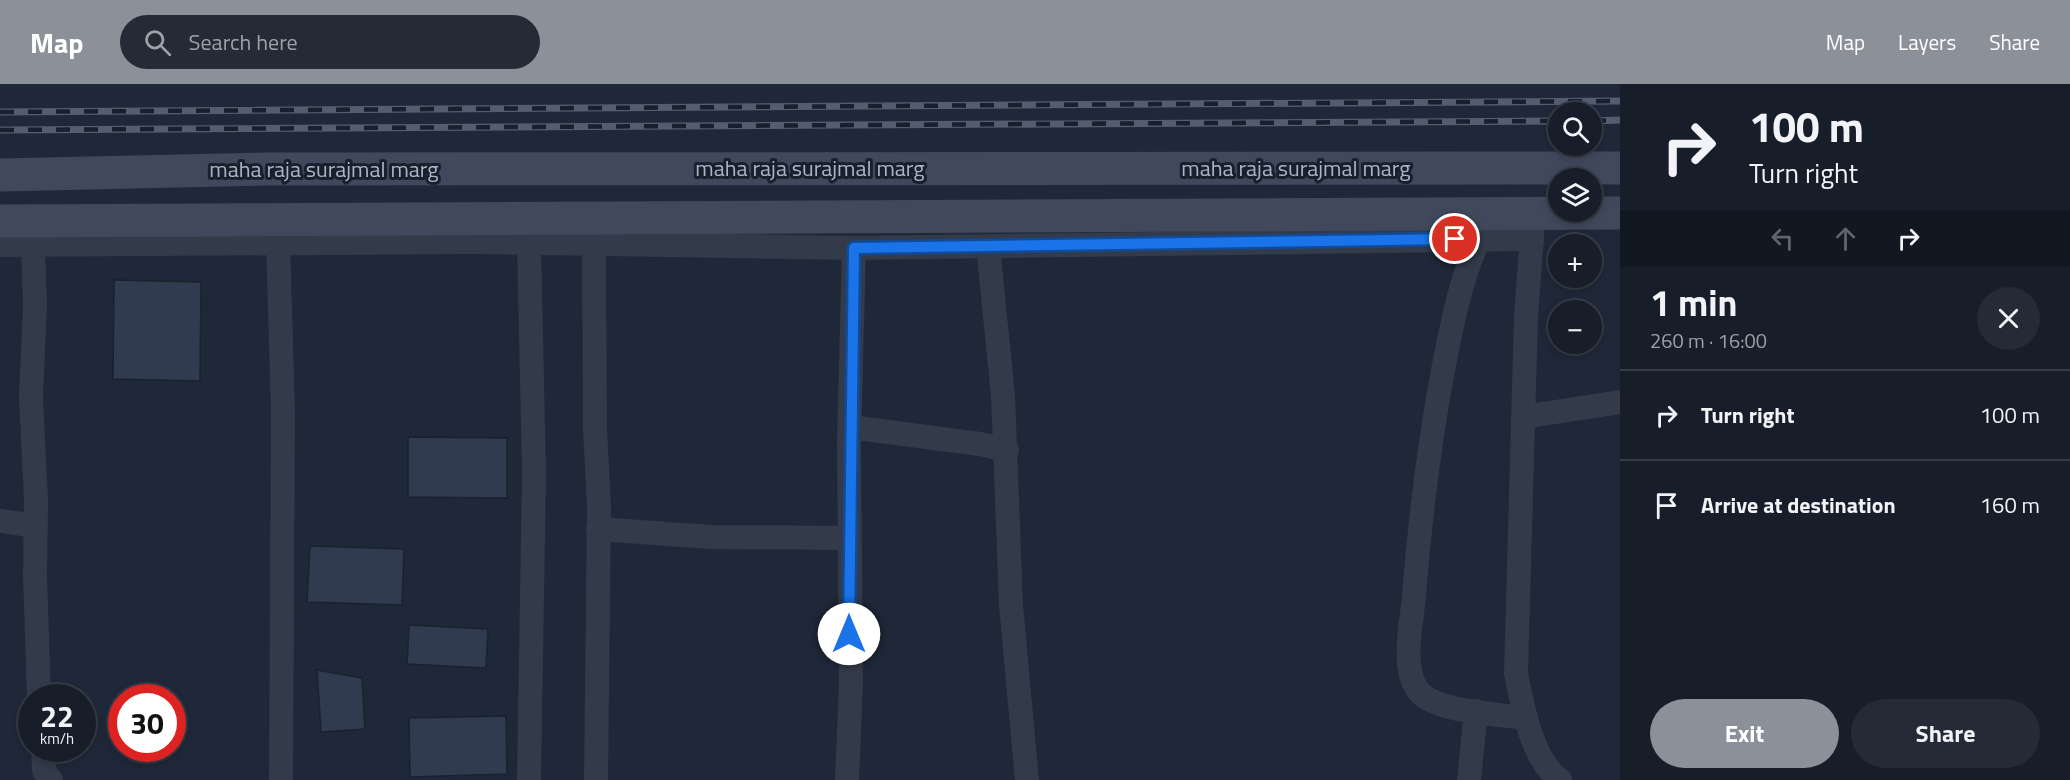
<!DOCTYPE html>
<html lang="en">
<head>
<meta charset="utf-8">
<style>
  :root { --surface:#171e2a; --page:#242b36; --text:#f1f3f6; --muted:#9ea2a8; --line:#363c47; --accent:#8c9099 }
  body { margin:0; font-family:"Titillium Web",sans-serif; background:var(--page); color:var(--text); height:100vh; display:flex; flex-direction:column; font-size:22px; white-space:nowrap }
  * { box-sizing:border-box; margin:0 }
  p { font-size:20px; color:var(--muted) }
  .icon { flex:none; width:33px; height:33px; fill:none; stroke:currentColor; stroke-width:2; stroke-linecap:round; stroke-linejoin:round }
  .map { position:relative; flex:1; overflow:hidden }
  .drawer { display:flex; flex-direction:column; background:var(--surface); width:450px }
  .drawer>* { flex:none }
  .hud { background:#171e2a; color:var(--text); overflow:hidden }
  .fabs { position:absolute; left:1548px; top:18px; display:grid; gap:12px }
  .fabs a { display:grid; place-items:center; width:54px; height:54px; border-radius:50%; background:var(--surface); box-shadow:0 3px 9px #0003,0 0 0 2px var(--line); font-size:30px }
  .speed { position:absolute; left:18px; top:600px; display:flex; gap:12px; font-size:30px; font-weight:700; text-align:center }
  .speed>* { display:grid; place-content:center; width:78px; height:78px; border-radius:50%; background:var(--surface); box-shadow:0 3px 9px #0003,0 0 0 2px var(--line); line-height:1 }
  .speed small { font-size:15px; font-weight:400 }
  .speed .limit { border:9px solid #d22; background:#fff; color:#111 }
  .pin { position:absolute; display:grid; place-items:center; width:51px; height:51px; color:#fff; margin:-26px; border:3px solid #fff; border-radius:50%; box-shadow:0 2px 6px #0007 }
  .me { position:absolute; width:66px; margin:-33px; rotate:0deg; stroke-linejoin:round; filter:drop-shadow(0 0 4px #0008) }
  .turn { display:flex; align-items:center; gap:21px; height:126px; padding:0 30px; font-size:27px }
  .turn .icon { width:78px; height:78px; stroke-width:2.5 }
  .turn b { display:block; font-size:42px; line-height:51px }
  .lanes { display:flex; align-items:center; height:57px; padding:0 30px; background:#0003; justify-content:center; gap:30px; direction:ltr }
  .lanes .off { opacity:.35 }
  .round { display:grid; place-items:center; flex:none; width:63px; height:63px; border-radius:32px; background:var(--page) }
  .summary { display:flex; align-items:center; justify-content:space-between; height:102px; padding:0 30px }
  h1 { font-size:36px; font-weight:700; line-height:45px }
  .primary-button { display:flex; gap:12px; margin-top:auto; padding:12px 30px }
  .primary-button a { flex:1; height:69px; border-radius:36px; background:var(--accent); color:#fff; font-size:24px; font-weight:700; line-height:69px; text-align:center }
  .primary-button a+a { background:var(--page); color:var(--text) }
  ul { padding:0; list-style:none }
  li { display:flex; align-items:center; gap:18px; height:90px; padding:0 30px; border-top:2px solid var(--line) }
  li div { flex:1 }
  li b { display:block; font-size:22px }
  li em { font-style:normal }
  header { display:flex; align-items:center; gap:36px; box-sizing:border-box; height:84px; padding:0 30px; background:var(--accent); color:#fff }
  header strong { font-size:28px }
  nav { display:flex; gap:33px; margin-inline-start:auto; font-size:21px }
  .search { width:420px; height:54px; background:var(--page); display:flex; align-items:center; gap:15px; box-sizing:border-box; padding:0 21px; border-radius:33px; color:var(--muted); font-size:22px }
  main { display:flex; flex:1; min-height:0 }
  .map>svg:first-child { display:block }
  .building { fill:#313b4f; stroke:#1a212f; stroke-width:1.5 }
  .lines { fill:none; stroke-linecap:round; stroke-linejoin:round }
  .street { stroke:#333a49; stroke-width:24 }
  .secondary { stroke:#40485c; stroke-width:33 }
  .rail-casing { stroke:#545d70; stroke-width:7 }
  .rail { stroke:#181f2d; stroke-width:4.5; stroke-dasharray:14; stroke-linecap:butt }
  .route-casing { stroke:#114b97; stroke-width:15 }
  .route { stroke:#1a73e8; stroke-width:10 }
  .labels { text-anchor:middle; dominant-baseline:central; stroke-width:6; stroke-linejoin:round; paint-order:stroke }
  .street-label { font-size:22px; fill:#adb4c5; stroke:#181f2d }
</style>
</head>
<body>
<header>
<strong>Map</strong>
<div class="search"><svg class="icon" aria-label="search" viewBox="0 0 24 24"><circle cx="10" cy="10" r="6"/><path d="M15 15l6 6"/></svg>Search here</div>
<nav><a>Map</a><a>Layers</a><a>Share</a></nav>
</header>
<main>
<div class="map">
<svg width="1620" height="696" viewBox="0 0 1620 696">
  <rect width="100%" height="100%" fill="#1f2838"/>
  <g class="building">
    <polygon points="114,196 201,198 200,297 113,295"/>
    <polygon points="408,353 507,354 507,414 408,413"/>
    <polygon points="310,462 404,465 402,521 307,518"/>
    <polygon points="409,541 488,545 486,584 407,580"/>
    <polygon points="317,586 362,594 365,645 321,648"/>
    <polygon points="506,632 507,690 410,693 409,634"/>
  </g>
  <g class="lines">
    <g class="street">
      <path d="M1533 140 1526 232 1516 589C1522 620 1532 677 1560 696"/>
      <polyline points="591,145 594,161 595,345 599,423 596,696"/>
      <path d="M1479 155C1460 197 1452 241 1443 286 1429 361 1420 436 1414 511 1412 539 1401 580 1417 605 1431 628 1499 630 1524 634"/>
      <polyline points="278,158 283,328 281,696"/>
      <polyline points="529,159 534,389 529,696"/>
      <polyline points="0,161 471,158 854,164 1532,155"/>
      <polyline points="33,161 35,220 31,314 36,417 35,491 39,614"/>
      <polyline points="988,163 1003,311 1011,521 1027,696"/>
      <polyline points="1523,333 1620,318"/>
      <polyline points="850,343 980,360 1007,366"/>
      <polyline points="0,437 36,442"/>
      <polyline points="598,445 711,453 849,454"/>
      <polyline points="43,664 44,687 51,696"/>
      <polyline points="847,696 851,601 849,356 854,164"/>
      <polyline points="1469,696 1476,627"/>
    </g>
    <g class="secondary">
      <polyline points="0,91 266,85 1620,84"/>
      <polyline points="0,137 1620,129"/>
    </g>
    <defs>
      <g id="rail">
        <polyline points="0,28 1620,17"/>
        <polyline points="1592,37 1620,36"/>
        <polyline points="0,46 1558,37"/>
      </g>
    </defs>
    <use href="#rail" class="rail-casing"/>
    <use href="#rail" class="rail"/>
  </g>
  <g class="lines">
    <defs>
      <polyline id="route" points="849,550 854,164 1455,155"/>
    </defs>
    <use href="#route" class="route-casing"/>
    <use href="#route" class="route"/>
  </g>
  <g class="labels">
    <g class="street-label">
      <text x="810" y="84">maha raja surajmal marg</text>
      <text x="1296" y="84">maha raja surajmal marg</text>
      <text x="324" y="85">maha raja surajmal marg</text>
    </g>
  </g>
</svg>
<div class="fabs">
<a><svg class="icon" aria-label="search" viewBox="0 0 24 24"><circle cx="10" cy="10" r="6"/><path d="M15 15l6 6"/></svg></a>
<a><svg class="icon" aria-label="layers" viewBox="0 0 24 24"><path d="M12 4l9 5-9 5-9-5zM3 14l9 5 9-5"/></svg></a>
<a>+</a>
<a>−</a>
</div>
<div class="speed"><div>22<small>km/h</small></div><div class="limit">30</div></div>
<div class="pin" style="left:1455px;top:155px;background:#d93025"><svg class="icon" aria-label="arrive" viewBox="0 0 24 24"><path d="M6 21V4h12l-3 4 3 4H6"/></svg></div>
<svg class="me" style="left:849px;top:550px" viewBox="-20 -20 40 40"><circle r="19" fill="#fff"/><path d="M0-13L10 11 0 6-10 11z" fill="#1a73e8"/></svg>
</div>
<section class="drawer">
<div class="hud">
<div class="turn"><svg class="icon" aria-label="right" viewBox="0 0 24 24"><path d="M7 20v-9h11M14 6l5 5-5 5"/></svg><div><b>100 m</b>Turn right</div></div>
<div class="lanes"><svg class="icon off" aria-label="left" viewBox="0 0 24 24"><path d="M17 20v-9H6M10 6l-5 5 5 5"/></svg><svg class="icon off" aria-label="ahead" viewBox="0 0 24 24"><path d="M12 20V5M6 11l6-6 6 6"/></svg><svg class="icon" aria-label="right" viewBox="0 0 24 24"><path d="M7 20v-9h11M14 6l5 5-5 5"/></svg></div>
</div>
<div class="summary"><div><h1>1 min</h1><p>260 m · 16:00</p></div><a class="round"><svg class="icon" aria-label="close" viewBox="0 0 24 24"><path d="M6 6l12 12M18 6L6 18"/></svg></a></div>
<ul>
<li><svg class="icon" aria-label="right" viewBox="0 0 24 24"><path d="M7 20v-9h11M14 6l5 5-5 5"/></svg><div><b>Turn right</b></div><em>100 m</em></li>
<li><svg class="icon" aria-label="arrive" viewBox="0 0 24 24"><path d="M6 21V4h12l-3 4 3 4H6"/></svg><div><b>Arrive at destination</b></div><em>160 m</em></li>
</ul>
<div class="primary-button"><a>Exit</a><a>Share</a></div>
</section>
</main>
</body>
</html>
